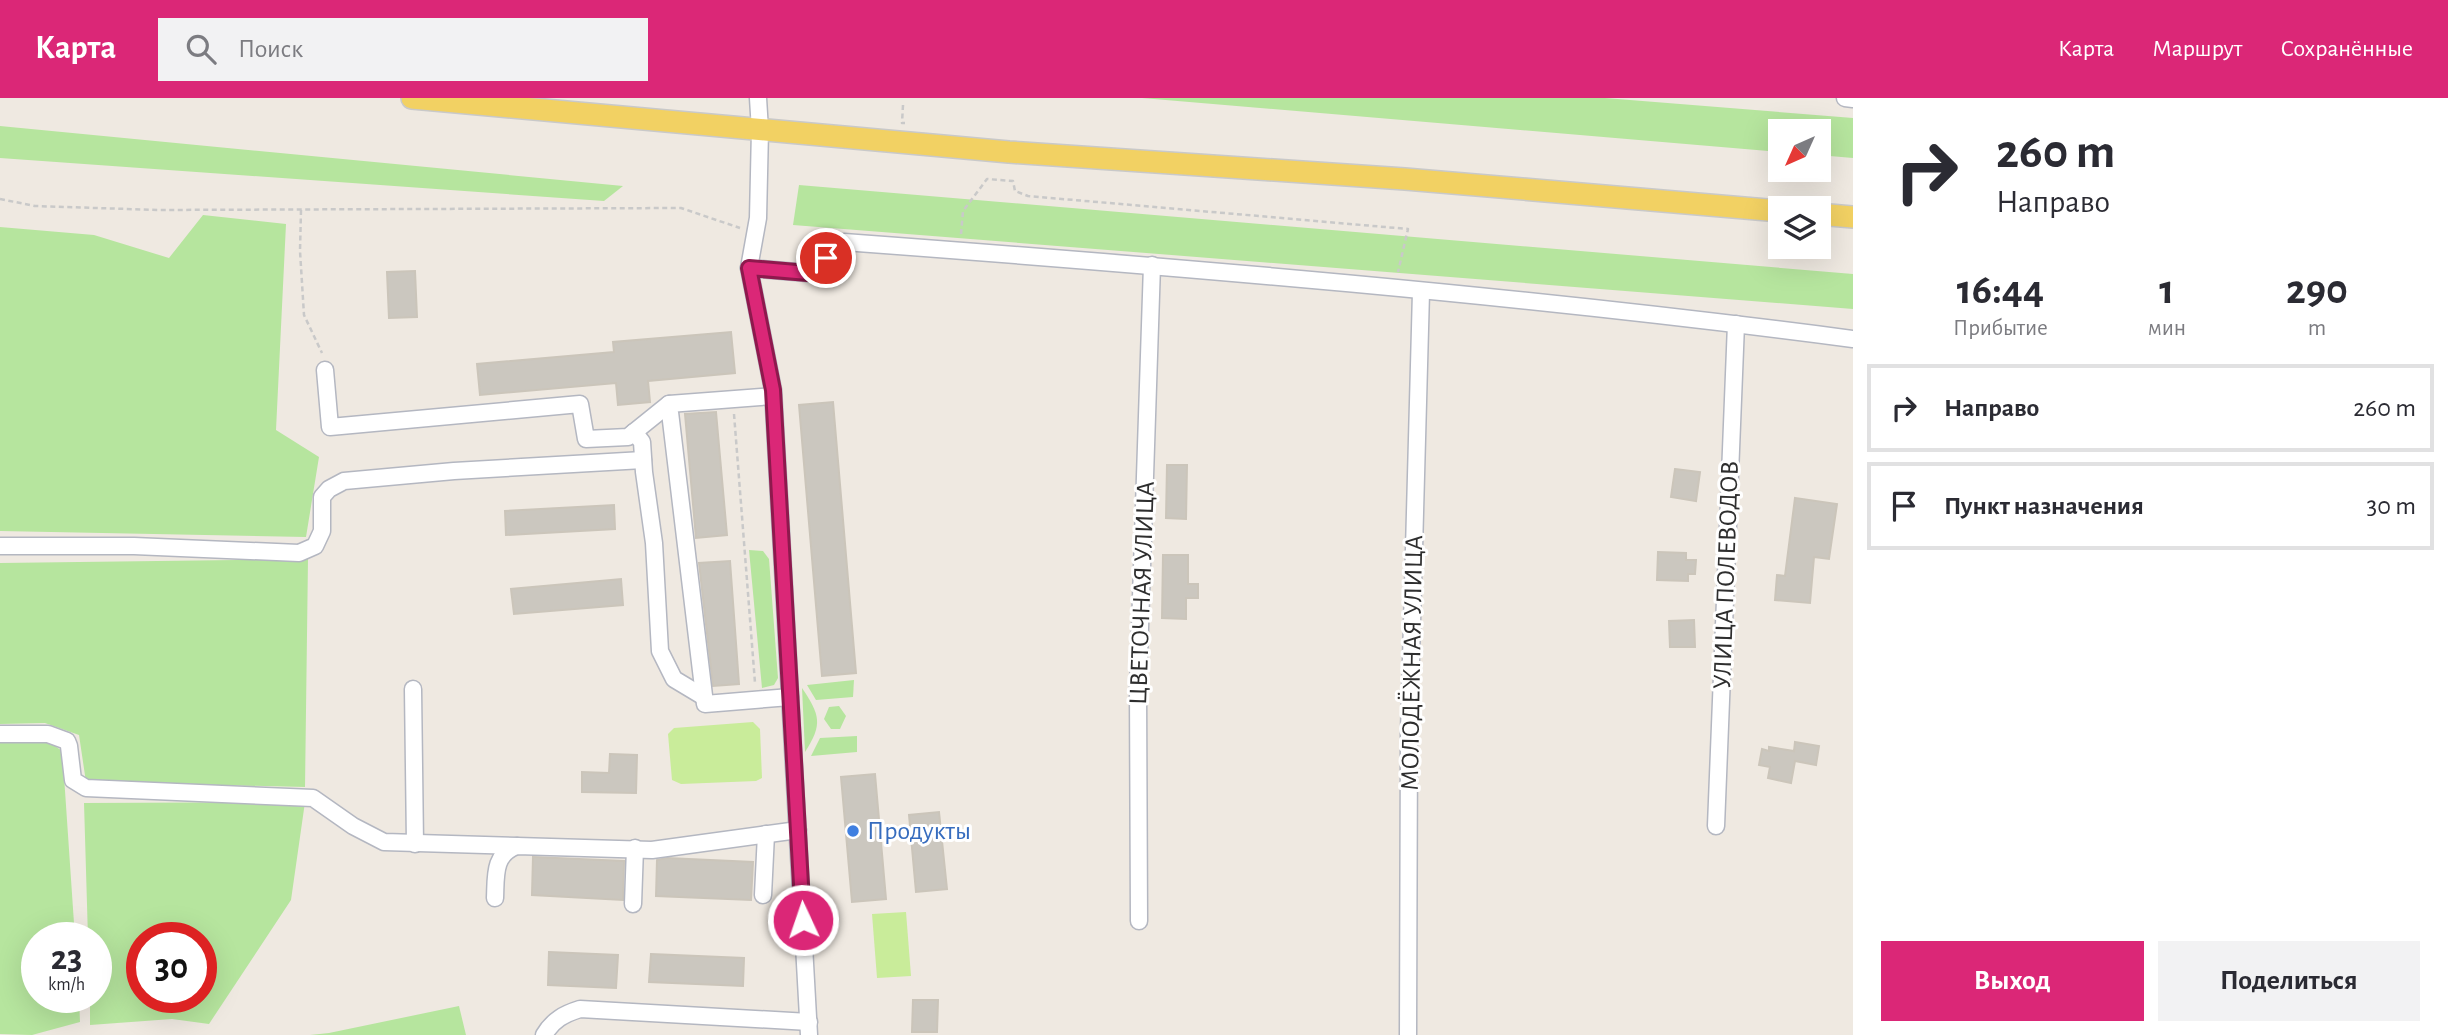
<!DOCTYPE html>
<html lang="ru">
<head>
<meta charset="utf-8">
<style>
  :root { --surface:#fff; --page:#f2f2f3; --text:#2b2b33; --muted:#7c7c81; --line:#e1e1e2; --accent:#db2777 }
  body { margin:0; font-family:"Alegreya Sans",sans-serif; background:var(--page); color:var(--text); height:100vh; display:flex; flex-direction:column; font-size:26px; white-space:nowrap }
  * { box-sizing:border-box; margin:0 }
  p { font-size:23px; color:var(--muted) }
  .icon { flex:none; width:38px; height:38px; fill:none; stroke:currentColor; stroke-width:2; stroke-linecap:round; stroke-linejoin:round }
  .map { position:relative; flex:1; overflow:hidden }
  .drawer { display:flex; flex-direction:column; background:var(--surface); width:595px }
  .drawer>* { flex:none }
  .guide { background:#fff; color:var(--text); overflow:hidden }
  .needle { width:46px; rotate:225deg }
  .tools { position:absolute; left:1768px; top:21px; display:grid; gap:14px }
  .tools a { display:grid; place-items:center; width:63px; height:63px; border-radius:0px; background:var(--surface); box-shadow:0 7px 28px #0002; font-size:35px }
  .speed { position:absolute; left:21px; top:824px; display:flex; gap:14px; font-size:35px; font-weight:700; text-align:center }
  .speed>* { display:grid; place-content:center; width:91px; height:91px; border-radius:50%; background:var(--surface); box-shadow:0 7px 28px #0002; line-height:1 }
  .speed small { font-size:18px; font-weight:400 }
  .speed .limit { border:10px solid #d22; background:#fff; color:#111 }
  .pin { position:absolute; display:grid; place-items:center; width:60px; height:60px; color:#fff; margin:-30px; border:4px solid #fff; border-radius:50%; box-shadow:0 2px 7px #0007 }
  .me { position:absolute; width:77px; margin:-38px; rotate:357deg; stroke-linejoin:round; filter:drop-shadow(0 0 5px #0008) }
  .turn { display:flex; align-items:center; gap:24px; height:147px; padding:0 28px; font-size:32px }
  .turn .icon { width:91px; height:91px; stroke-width:2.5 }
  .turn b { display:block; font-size:49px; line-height:60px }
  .eta { display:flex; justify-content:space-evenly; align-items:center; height:119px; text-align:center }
  .eta b { font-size:42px; font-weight:700; line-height:49px }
  .button { display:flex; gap:14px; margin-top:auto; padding:14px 28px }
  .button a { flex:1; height:80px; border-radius:0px; background:var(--accent); color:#fff; font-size:28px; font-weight:700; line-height:80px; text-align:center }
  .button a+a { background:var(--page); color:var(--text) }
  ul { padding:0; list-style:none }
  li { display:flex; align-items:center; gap:21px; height:88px; margin:0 14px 10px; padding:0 14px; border:4px solid var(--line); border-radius:0px }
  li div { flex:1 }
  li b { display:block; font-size:26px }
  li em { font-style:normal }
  header { display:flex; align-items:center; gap:42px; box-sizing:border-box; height:98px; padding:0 35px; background:var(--accent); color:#fff }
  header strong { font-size:33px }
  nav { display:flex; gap:38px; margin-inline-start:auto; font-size:24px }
  .search { width:490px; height:63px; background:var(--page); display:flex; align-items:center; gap:18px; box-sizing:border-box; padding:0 24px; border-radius:0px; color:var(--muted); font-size:26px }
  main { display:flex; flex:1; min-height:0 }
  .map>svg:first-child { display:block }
  .green { fill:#b6e59e; fill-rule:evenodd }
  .pitch { fill:#c9ec9a }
  .building { fill:#cbc7bf; stroke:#cbc5ba; stroke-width:2 }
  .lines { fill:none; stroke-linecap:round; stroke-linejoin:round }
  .minor-casing { stroke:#b4b7c1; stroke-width:19 }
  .major-casing { stroke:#c9c9c9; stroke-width:24 }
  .path { stroke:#c9c9c9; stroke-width:2.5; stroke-dasharray:5 3.5; stroke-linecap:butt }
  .minor { stroke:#fff; stroke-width:16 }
  .major { stroke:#f2d163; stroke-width:21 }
  .route-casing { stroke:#8e194d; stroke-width:18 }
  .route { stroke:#db2777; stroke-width:12 }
  .shop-dot { fill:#3f7fe0; stroke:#fff; stroke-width:2.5 }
  .labels { text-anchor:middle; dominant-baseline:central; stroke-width:6; stroke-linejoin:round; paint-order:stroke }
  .street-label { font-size:26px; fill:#2e2e2e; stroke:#fff }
  .shop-label { font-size:26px; fill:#366cbe; stroke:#fff; text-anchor:start }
</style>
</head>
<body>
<header>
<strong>Карта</strong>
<div class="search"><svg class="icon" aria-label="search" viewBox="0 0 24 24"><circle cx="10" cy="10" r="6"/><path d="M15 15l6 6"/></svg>Поиск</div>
<nav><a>Карта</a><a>Маршрут</a><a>Сохранённые</a></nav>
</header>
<main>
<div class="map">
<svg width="1853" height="937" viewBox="0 0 1853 937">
  <rect width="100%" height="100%" fill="#efe9e1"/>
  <g class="green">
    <polygon points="1142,0 1605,0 1853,20 1853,60 1818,57 1818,33 1780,33 1780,54"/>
    <polygon points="0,28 623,88 604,103 0,60"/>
    <polygon points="799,87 1853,176 1853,211 793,127"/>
    <polygon points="203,117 286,126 276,332 319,359 306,439 0,433 0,129 94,137 169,160"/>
    <polygon points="749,452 763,453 769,461 778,580 774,587 762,590"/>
    <polygon points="308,461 305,689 86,684 79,637 45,625 0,626 0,465"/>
    <polygon points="854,582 853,599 816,602 807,587"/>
    <path d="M802 590C820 617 823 626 805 654Z"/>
    <polygon points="839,608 846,618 840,631 831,631 824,621 829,609"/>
    <polygon points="857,638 857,654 811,658 820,640"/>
    <polygon points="0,643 48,643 62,653 64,678 75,840 37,840 37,900 79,900 80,924 32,937 0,936"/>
    <path d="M305 704 291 802 209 926 172 921 90 927V900H96V840H88L84 705ZM142 840H201V900H142Z"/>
    <polygon points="459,908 466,937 310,937 329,935"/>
  </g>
  <g class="pitch">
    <polygon points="753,624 760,631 762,680 756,683 681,686 672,682 668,636 674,630"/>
    <polygon points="906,814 911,878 877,880 872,816"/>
  </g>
  <g class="building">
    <polygon points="415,173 417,219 389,220 387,174"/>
    <polygon points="731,234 735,275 648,283 650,304 618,307 616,285 480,297 477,266 614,254 613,244"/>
    <polygon points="833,304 856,575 822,578 799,307"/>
    <polygon points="716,314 727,437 696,440 685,316"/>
    <polygon points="1167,367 1187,367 1186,421 1166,420"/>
    <polygon points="1675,371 1700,374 1696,403 1671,399"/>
    <polygon points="1795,400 1837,406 1829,461 1814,459 1810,505 1775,502 1777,477 1785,478"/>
    <polygon points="614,407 615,431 506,437 505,413"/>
    <polygon points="1658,454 1686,455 1686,462 1696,462 1695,476 1688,476 1688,483 1657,482"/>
    <polygon points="1163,457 1188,457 1188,486 1198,486 1198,500 1186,500 1186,521 1162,520"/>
    <polygon points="730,463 739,586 713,588 699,465"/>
    <polygon points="621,481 623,507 514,516 511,491"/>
    <polygon points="1694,522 1695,549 1670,549 1669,523"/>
    <polygon points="1795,644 1819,648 1816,667 1795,663 1791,685 1768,680 1770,669 1759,667 1762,651 1769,653 1769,649 1794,653"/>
    <polygon points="610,656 637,657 636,695 582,694 582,674 609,675"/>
    <polygon points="875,676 886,801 852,804 841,679"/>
    <polygon points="939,714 947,791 916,794 909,717"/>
    <polygon points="533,759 624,763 623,802 532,797"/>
    <polygon points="667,760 753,764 751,802 656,798 657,762"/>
    <polygon points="549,854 618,857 616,890 548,887"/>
    <polygon points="651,856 744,860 743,888 649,884"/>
    <polygon points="913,902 938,902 937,934 912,934"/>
  </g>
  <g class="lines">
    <defs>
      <g id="minor">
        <polyline points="758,0 760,32 758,120 749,170 773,292 809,937"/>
        <polyline points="1845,0 1853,1"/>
        <path d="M749 170 808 175 844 144C1181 169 1518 197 1853 241"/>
        <polyline points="325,272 330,329 580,306 586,341 628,339 669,306"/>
        <polyline points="773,298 669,306 705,606 790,599"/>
        <polyline points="634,334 642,344 644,374 654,445 660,553 674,581 704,599"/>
        <polyline points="0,448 134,448 299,455 315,448 322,433 322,399 329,391 344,383 454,373 643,362"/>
        <polyline points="413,591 415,746"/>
        <polyline points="0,636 48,636 67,643 69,648 73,682 86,690 313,700 353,728 384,744 517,748"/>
        <polyline points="1716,728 1736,226"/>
        <polyline points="763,797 766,736"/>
        <path d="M495 800C496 779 493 756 517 748L652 752 798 732"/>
        <polyline points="633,806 635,750"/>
        <polyline points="1139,823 1138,590 1152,167"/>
        <path d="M544 937C553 922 564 916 580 911L809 924"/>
        <polyline points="1408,937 1409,635 1421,194"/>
      </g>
      <g id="major">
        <polyline points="412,0 1009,54 1405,81 1780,113"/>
        <polyline points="1818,116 1853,119"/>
      </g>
    </defs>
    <use href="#minor" class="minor-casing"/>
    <use href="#major" class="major-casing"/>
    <g class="path">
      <polyline points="903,7 902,25 905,25"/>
      <polyline points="0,101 35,108 158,112 681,110 740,130"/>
      <polyline points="301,112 300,153 304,217 322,255"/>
      <polyline points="961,136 963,113 987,81 1013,83 1015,93 1028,98 1408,131 1398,174"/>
      <polyline points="734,316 755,585"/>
    </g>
    <use href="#minor" class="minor"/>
    <use href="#major" class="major"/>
  </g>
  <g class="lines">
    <defs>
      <polyline id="route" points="803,822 773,292 749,170 808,175 826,160"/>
    </defs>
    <use href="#route" class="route-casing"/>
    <use href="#route" class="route"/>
  </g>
  <circle class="shop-dot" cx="853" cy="733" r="7"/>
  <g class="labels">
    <g class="street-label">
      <text transform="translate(1726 477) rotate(-88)">УЛИЦА ПОЛЕВОДОВ</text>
      <text transform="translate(1142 495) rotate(-88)">ЦВЕТОЧНАЯ УЛИЦА</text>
      <text transform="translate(1412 565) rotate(-89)">МОЛОДЁЖНАЯ УЛИЦА</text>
    </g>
    <g class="shop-label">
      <text x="867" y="733">Продукты</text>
    </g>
  </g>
</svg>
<div class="tools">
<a><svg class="needle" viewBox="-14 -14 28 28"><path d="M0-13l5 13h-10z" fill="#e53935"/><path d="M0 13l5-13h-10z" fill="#7c7c81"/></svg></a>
<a><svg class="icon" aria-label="layers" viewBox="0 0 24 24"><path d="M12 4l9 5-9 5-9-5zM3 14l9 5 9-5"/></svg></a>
</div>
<div class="speed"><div>23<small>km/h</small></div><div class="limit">30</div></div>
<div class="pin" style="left:826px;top:160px;background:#d93025"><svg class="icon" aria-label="arrive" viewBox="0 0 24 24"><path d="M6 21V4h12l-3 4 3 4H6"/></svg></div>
<svg class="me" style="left:803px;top:822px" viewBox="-20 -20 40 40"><circle r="17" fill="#db2777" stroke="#fff" stroke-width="3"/><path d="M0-11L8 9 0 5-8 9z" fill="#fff"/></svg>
</div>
<section class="drawer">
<div class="guide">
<div class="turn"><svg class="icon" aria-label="right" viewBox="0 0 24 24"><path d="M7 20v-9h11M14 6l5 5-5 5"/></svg><div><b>260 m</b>Направо</div></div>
</div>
<div class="eta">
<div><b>16:44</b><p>Прибытие</p></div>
<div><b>1</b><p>мин</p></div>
<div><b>290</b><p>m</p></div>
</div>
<ul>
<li><svg class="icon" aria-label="right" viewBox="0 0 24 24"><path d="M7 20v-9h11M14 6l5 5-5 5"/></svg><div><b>Направо</b></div><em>260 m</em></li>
<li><svg class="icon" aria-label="arrive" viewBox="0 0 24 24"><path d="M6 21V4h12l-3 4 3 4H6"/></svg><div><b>Пункт назначения</b></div><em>30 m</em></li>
</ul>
<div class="button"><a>Выход</a><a>Поделиться</a></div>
</section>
</main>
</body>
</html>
